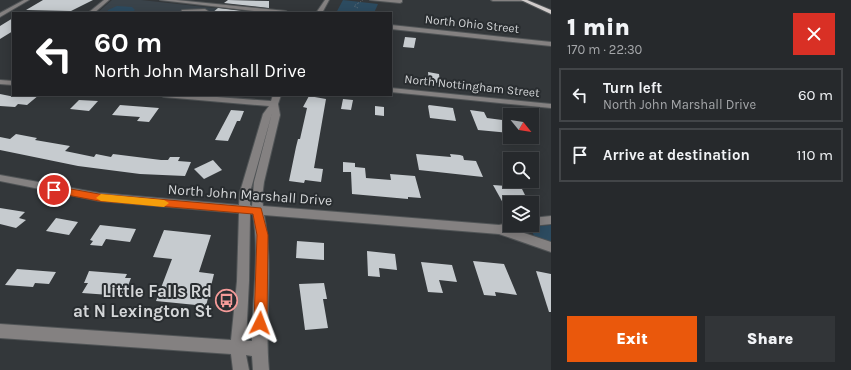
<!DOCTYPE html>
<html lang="en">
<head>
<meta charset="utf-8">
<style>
  :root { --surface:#26292c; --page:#323538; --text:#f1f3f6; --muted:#a4a6a9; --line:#424548; --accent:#ea580c }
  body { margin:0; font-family:Karla,sans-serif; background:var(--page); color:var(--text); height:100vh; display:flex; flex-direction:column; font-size:15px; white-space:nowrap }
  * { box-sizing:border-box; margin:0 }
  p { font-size:13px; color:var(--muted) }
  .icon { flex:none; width:22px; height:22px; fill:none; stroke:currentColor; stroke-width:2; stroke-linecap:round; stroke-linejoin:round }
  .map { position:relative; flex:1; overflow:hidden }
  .side { display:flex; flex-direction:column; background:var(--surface); width:300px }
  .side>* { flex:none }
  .guide { position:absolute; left:12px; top:12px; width:380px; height:84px; border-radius:0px; box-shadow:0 2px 10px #0003,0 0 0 1px var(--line); background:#202124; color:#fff; overflow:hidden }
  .needle { width:26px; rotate:120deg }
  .fabs { position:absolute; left:503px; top:108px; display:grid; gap:8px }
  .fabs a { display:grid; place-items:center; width:36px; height:36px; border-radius:0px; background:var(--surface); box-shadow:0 2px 10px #0003,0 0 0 1px var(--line); font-size:20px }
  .pin { position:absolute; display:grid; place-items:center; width:34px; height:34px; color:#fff; margin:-17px; border:2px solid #fff; border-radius:50%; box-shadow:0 1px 4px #0007 }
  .me { position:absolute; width:44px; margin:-22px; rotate:3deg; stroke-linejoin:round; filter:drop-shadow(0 0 3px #0008) }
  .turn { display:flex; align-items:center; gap:14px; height:84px; padding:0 16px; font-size:18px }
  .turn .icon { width:52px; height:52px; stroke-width:2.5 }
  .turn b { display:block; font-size:28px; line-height:34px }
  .round { display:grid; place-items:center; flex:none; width:42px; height:42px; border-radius:0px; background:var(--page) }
  .overview { display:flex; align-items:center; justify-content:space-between; height:68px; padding:0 16px }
  h1 { font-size:24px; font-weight:800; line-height:30px }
  .button { display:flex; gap:8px; margin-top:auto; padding:8px 16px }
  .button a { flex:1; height:46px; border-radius:0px; background:var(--accent); color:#fff; font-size:16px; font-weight:800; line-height:46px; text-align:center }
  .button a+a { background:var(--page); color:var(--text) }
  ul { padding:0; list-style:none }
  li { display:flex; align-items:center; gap:12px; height:54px; margin:0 8px 6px; padding:0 8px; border:2px solid var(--line); border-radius:0px }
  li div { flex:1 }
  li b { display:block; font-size:15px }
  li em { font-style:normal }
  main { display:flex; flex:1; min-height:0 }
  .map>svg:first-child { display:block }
  .built { fill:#3a434a }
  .green { fill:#2c4b60 }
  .building { fill:#c6cbcf }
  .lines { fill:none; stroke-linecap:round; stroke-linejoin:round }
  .minor-casing { stroke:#505456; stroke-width:2 }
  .major-casing { stroke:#505456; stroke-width:2 }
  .path { stroke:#888a8d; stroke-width:1; stroke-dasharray:0.5 1.5; stroke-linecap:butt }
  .minor { fill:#848181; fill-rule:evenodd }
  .major { fill:#d1cccb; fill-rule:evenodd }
  .route { fill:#ea580c; stroke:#983908 }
  .slow { fill:#f59e0b }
  .labels { text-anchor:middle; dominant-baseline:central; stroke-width:4; stroke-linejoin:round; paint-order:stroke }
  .far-street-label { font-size:12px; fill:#d4d6d8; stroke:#292d30 }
  .street-label { font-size:14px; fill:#d4d6d8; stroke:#292d30 }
  .near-poi-label { font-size:17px; font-weight:bold; fill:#d4d6d8; stroke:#292d30; text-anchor:end }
</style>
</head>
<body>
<main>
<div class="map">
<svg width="551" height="370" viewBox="0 0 551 370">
  <rect width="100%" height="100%" fill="#33373a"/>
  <polygon class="built" points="112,0 141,0 261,13 97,13"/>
  <g class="green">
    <polygon points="343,0 378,4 374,13 336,13"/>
    <polygon points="117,6 132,7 135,10 131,13 107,13 108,10"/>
    <polygon points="551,225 551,243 535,238 530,227"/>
  </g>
  <g class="building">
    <polygon points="43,0 93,0 71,11 26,10"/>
    <polygon points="228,0 269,1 269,8 224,3"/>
    <polygon points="218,8 259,13 212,13"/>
    <polygon points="13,18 13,31 0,39 0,26"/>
    <polygon points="405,37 416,38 414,48 403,47"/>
    <polygon points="428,72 439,74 440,83 429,82"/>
    <polygon points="0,94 15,97 17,95 39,95 27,105 18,104 15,107 0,106"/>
    <polygon points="309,96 326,99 314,168 323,169 321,182 305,180 304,183 289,181 296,147 298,139 300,139 307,108 303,107"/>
    <polygon points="343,99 353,100 351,110 341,109"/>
    <polygon points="79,100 98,101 89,111 70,109"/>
    <polygon points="120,105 159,108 149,122 137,121 140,117 112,115"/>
    <polygon points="429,105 453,108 456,121 430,118 428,106"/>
    <polygon points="375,106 384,107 384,116 375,115"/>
    <polygon points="231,110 244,111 240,121 237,121 228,141 215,140"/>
    <polygon points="470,110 484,112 487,118 510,121 510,133 478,130"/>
    <polygon points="16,134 37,138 35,140 70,146 65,151 94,157 96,154 111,157 113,154 161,160 168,160 170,157 180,157 178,161 191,162 185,176 140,174 78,166 0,150 0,137 10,139"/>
    <polygon points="416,154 451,157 450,154 460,155 463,156 464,160 476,161 483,177 419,170"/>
    <polygon points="213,160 222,170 204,179 194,169"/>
    <polygon points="343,162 355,163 355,167 365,168 366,178 391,180 390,174 415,176 421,198 408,197 408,199 352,194 351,172 343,172"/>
    <polygon points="493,185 521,187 529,203 503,203"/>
    <polygon points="0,208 25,212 19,218 26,220 16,228 0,224"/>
    <polygon points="56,218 78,222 69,235 46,231"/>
    <polygon points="100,225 136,229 130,242 106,239 102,246 90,245 93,241 90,240"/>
    <polygon points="164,230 211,235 199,272 214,274 206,306 156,301 172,259 153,257"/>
    <polygon points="297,241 324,243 324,260 296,258"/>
    <polygon points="367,251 395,254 397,270 379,268 380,277 368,276"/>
    <polygon points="473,261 504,264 517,295 495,292 496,296 484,295"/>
    <polygon points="421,262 452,265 457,282 439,280 443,293 428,292"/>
    <polygon points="17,269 56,272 49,284 35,283 33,287 5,285"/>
    <polygon points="89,271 127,274 125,278 131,278 124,296 82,293 88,283 84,283"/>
    <polygon points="536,271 551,274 551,312 549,312"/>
    <polygon points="324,283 327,299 323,299 328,328 305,330 299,284"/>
  </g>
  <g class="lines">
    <defs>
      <g id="minor">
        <polygon points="24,0 29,0 0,17 0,13"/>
        <polygon points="104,0 109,0 94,13 88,13"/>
        <polygon points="160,0 176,0 286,11 289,13 272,13"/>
        <polygon points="325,0 329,0 322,13 316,13"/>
        <polygon points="370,0 402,0 402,2 400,3"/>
        <polygon points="491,0 529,0 527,1 493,1"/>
        <polygon points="182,10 205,9 208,11 205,13 180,13"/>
        <polygon points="391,25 551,42 551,46 391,29"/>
        <polygon points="0,80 13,81 13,85 0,84"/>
        <polygon points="391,88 551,104 551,108 391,92"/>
        <path d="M160 95H191L271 101 273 95H281L278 104 280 115 264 182 262 197 263 206 499 225 510 223V225H525L523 228 515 230 551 242V252L499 234 264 215C274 266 264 318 269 370H253L252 356 246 355 249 370H233L231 354 0 338V324L231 340 237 281 239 213 99 201 0 181V175L99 193 239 205 240 192 263 114 269 106 164 97ZM272 113 254 182 252 206 250 205V192ZM250 214H253C260 256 252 298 252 341H246L249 281Z"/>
        <polygon points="551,216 551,224 532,226 528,225 532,225 532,218"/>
      </g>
      <polygon id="major" points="521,0 527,0 551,10 551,14"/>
    </defs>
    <use href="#minor" class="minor-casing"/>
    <use href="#major" class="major-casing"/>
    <polyline class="path" points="358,8 354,6 363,0"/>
    <use href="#minor" class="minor"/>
    <use href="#major" class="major"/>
  </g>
  <polygon class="route" points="54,186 99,194 261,208 268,235 267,323 265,327 260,329 256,327 254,323 257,235 253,214 99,201 51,192 50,190"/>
  <polygon class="slow" points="101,194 164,200 169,203 164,207 101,201 96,198"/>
  <defs>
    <symbol id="bus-ring" viewBox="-11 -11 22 22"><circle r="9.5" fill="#292d30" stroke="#f59b99" stroke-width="1.5"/><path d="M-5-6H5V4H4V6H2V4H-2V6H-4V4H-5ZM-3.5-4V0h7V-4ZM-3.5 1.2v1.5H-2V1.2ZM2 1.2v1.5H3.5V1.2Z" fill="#f59b99"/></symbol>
  </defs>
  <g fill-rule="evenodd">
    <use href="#bus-ring" x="214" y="288" width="25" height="25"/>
  </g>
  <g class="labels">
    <g class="far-street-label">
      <text transform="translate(472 24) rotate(6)">North Ohio Street</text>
      <text transform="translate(472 86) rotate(6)">North Nottingham Street</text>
    </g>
    <g class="street-label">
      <text transform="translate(250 195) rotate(4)">North John Marshall Drive</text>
    </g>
    <g class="near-poi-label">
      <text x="212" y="291">Little Falls Rd<tspan x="212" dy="20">at N Lexington St</tspan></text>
    </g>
  </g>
</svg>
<div class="fabs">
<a><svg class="needle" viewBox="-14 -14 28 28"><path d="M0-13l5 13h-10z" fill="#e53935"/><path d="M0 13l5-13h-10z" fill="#a4a6a9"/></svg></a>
<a><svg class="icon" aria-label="search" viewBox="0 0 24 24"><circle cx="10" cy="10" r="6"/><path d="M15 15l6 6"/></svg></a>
<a><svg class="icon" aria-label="layers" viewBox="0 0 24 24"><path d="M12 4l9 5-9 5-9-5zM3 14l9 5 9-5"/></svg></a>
</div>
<div class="pin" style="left:54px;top:190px;background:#d93025"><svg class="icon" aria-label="arrive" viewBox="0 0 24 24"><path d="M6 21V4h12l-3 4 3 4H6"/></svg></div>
<svg class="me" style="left:260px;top:323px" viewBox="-20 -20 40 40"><path d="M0-17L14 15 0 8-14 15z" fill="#ea580c" stroke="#fff" stroke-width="4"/></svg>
<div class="guide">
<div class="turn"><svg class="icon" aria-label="left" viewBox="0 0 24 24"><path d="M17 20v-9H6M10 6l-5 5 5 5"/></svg><div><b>60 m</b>North John Marshall Drive</div></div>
</div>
</div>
<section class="side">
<div class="overview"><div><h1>1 min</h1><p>170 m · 22:30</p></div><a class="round" style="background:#d93025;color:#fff"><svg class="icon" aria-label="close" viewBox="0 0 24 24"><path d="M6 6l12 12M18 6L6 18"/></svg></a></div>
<ul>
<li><svg class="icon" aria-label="left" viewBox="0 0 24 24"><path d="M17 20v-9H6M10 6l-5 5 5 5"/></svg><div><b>Turn left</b><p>North John Marshall Drive</p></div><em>60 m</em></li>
<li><svg class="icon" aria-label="arrive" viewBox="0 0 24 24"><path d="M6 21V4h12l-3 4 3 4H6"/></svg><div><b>Arrive at destination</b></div><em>110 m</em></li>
</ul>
<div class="button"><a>Exit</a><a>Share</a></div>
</section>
</main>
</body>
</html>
